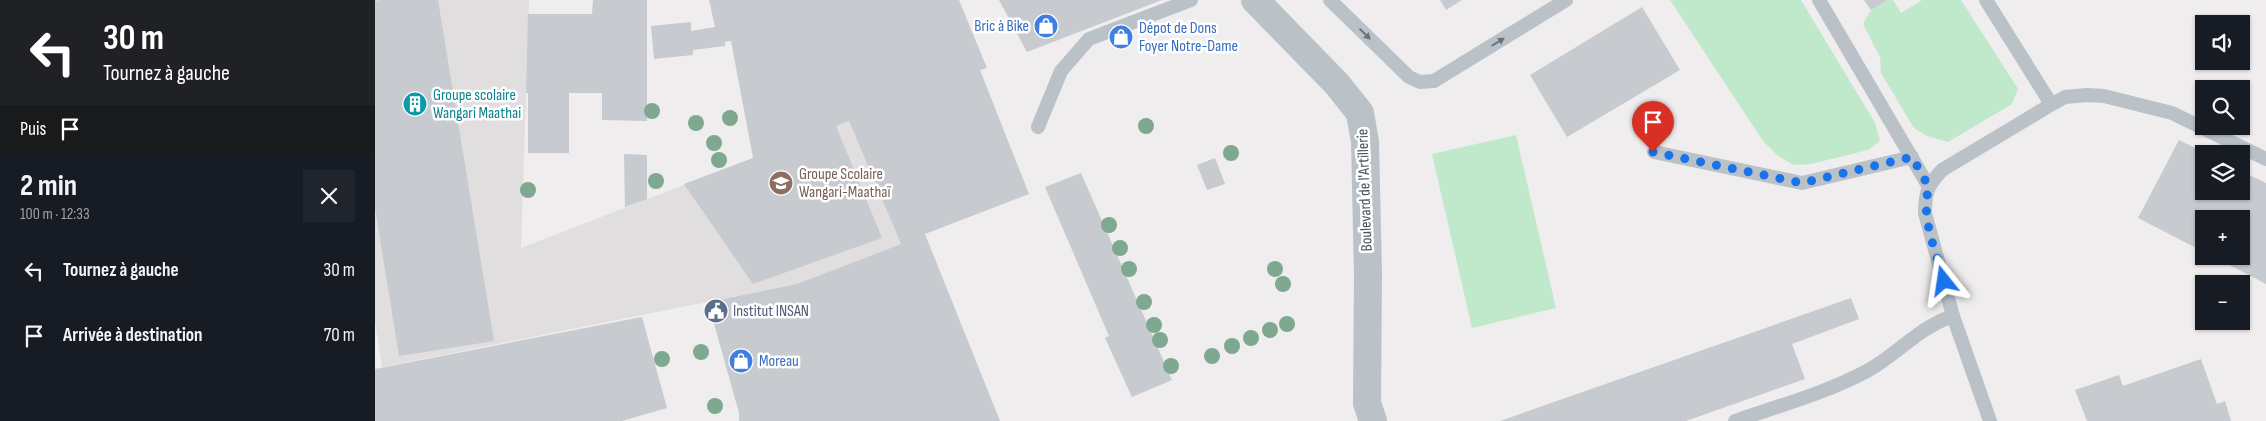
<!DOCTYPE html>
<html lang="fr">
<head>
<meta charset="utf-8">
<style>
  :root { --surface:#171b24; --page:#20242c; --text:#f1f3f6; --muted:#9ea1a6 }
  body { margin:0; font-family:"Sofia Sans Condensed",sans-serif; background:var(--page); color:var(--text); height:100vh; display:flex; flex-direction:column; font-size:19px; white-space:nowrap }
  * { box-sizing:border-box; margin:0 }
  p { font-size:16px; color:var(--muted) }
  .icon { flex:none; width:28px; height:28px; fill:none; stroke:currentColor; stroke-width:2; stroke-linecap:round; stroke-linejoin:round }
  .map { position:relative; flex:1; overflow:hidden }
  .details { display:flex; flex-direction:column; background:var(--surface); width:375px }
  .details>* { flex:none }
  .top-card { background:#202124; color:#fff; overflow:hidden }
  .buttons { position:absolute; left:1820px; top:15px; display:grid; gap:10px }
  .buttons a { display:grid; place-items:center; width:55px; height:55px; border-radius:0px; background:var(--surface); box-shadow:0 1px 4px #0004; font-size:25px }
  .pin { position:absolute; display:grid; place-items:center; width:42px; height:42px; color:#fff; margin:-51px -21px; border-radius:50% 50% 50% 0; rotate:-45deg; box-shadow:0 0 5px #0007 }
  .pin .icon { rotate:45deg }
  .me { position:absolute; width:55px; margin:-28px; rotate:345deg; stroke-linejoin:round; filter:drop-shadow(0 0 4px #0008) }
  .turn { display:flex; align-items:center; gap:18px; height:105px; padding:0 20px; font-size:22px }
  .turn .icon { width:65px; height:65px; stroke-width:2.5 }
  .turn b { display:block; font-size:35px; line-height:42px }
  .then { display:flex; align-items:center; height:48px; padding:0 20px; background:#0003; gap:10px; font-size:19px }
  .round { display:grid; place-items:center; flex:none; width:52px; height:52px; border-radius:0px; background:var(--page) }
  .overview { display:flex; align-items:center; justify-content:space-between; height:85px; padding:0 20px }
  h1 { font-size:30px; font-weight:700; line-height:38px }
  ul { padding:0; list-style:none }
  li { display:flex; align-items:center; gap:15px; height:65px; padding:0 20px }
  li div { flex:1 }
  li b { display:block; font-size:19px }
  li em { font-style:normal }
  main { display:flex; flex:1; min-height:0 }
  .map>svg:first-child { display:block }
  .education { fill:#e0dede }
  .green { fill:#c0e9cc }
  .building { fill:#c7cacf }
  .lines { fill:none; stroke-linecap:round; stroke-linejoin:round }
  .service { stroke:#bac2c8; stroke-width:14 }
  .minor { stroke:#bac2c8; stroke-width:28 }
  .tree { fill:#7ea88f }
  .oneway { fill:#6a737a }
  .route { stroke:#1a73e8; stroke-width:9; stroke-dasharray:0 16.2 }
  .labels { text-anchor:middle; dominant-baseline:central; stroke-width:5; stroke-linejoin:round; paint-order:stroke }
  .shop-label { font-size:16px; fill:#366cbe; stroke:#fff; text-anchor:start }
  .culture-label { font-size:16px; fill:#0d838f; stroke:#fff; text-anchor:start }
  .education-label { font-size:16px; fill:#785e54; stroke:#fff; text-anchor:start }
  .street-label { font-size:16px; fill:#475158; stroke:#fff }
  .service-label { font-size:16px; fill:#4e5e75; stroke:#fff; text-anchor:start }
</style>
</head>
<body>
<main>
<section class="details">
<div class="top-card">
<div class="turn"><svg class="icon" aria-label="left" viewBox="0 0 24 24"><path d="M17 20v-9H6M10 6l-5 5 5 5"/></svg><div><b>30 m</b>Tournez à gauche</div></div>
<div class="then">Puis<svg class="icon" aria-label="arrive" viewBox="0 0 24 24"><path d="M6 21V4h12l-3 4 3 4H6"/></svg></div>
</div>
<div class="overview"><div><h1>2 min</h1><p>100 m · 12:33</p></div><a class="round"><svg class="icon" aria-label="close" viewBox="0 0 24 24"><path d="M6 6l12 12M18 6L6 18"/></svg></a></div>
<ul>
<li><svg class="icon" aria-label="left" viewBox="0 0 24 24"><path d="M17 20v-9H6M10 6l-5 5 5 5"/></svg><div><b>Tournez à gauche</b></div><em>30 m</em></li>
<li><svg class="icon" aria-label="arrive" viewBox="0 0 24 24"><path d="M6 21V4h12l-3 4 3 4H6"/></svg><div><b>Arrivée à destination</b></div><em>70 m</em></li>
</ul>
</section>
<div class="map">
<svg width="1891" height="421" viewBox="0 0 1891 421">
  <rect width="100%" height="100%" fill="#efeded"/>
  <polygon class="education" points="0,0 154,0 146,248 474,121 526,244 422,284 7,367 0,321"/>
  <g class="green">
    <polygon points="1295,0 1426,0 1500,123 1505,141 1493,150 1436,164 1419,165 1403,156 1388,141"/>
    <polygon points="1512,0 1518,0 1526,13 1547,0 1586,0 1643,89 1637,104 1573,142 1552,136 1539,128 1506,73 1505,57 1488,24 1496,10"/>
    <polygon points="1141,135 1181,308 1097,328 1057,154"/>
  </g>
  <g class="building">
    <polygon points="6,0 63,0 119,341 24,356 0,208 0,1"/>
    <polygon points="218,0 272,0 272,121 227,120 227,93 194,93 194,153 153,153 153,93 151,93 153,14 217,14"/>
    <polygon points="334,0 584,0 612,68 605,70 654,194 550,234 625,421 364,421 364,413 333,302 422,284 526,244 474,121 461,126 507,238 378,284 309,184 378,158 356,41 350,42 350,46 318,50 318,55 279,59 276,26 316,22 316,31 340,27"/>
    <polygon points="624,0 787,0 652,52"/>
    <polygon points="1065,0 1087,0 1071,10"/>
    <polygon points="1489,0 1512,0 1496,10"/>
    <polygon points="1267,7 1305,70 1192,137 1155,75"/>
    <polygon points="1804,140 1832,154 1829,154 1829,191 1866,191 1866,171 1891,183 1891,284 1837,256 1866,256 1866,219 1829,219 1829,252 1763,218"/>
    <polygon points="249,154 272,155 272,199 250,207"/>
    <polygon points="840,158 850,184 832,190 822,165"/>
    <polygon points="706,173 797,380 757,397 730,338 734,336 670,187"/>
    <polygon points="1476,298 1484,319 1417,344 1430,379 1311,421 1125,421"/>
    <polygon points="267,317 292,408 247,421 0,421 0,369"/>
    <polygon points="1826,359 1842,404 1850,401 1856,421 1712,421 1700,390 1744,375 1748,386"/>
  </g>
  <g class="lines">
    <g class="service">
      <polyline points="955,0 1034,77 1045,82 1059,81 1191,0"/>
      <polyline points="1444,0 1554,187"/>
      <polyline points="1611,0 1676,104"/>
      <polyline points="663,127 686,71 714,39 816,0"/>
      <polyline points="1279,152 1427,183 1537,157"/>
      <path d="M1578 316 1550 213C1550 192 1553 185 1567 170L1672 107 1690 97 1712 95 1729 96 1797 113 1891 159"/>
      <path d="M1360 421C1403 406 1451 393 1492 371 1522 355 1544 327 1578 316L1615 421"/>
    </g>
    <polyline class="minor" points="880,0 962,84 985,113 990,142 993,274 992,403 998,421"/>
  </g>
  <g class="tree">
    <circle cx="277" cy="111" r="8"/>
    <circle cx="355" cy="118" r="8"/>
    <circle cx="321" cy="123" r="8"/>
    <circle cx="771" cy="126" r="8"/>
    <circle cx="339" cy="143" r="8"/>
    <circle cx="856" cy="153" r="8"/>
    <circle cx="344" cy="160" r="8"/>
    <circle cx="281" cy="181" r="8"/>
    <circle cx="153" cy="190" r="8"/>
    <circle cx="734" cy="225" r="8"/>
    <circle cx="745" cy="248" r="8"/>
    <circle cx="754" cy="269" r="8"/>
    <circle cx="900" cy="269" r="8"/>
    <circle cx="908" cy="284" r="8"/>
    <circle cx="769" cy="302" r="8"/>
    <circle cx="912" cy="324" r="8"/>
    <circle cx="779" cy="325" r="8"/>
    <circle cx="895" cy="330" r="8"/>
    <circle cx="876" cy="338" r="8"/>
    <circle cx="785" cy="340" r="8"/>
    <circle cx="857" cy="346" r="8"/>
    <circle cx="326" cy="352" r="8"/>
    <circle cx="837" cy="356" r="8"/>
    <circle cx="287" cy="359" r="8"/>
    <circle cx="796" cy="366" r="8"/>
    <circle cx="340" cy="406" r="8"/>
  </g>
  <defs><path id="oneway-solid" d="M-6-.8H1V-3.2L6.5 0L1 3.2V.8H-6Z" transform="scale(1.25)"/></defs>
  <g class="oneway">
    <use href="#oneway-solid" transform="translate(990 34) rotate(44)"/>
    <use href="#oneway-solid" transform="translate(1123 42) rotate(-31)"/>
  </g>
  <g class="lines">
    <path class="route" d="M1278 152 1427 183 1537 157 1554 187C1545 217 1561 251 1569 281"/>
  </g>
  <defs>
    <symbol id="shop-disc" viewBox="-11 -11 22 22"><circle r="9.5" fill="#3f7fe0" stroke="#fff"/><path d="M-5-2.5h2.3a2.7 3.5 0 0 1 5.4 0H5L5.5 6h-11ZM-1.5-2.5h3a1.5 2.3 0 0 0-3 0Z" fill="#fff"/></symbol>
    <symbol id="building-disc" viewBox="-11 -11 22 22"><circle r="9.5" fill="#0f9aa8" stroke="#fff"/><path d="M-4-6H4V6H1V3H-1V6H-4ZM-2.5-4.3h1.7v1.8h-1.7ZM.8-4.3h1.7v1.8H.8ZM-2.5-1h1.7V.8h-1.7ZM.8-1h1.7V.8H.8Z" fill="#fff"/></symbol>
    <symbol id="school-disc" viewBox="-11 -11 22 22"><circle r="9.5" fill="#8d6e63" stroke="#fff"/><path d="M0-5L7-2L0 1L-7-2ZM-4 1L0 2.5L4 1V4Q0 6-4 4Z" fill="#fff"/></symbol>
    <symbol id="civic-disc" viewBox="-11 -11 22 22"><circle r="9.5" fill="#5c6f8a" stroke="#fff"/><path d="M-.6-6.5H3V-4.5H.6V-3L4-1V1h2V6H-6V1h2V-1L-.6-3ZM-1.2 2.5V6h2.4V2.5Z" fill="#fff"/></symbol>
  </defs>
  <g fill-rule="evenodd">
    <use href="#shop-disc" x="657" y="12" width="28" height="28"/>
    <use href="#shop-disc" x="732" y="23" width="28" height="28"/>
    <use href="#building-disc" x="26" y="90" width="28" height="28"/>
    <use href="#school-disc" x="392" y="169" width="28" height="28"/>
    <use href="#civic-disc" x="327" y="297" width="28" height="28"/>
    <use href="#shop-disc" x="352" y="347" width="28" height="28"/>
  </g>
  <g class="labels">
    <g class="shop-label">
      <text x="654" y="26" text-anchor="end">Bric à Bike</text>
      <text x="764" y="28">Dépot de Dons<tspan x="764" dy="18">Foyer Notre-Dame</tspan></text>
      <text x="384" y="361">Moreau</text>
    </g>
    <g class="culture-label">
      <text x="58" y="95">Groupe scolaire<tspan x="58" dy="18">Wangari Maathai</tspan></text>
    </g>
    <g class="education-label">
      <text x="424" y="174">Groupe Scolaire<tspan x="424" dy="18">Wangari-Maathaï</tspan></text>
    </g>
    <g class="street-label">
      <text transform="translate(990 190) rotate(-92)">Boulevard de l'Artillerie</text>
    </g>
    <g class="service-label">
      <text x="358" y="311">Institut INSAN</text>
    </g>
  </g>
</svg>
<div class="buttons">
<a><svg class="icon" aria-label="sound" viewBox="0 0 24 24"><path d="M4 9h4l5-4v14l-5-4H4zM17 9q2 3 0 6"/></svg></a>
<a><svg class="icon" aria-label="search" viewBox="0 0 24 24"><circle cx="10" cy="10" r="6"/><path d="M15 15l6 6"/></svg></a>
<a><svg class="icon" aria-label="layers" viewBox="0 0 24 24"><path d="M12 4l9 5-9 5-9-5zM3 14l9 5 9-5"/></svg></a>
<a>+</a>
<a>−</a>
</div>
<div class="pin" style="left:1278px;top:152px;background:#d93025"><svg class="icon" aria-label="arrive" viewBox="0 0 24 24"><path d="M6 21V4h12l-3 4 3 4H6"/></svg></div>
<svg class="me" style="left:1569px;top:281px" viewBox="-20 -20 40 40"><path d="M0-17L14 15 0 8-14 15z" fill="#1a73e8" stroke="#fff" stroke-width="4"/></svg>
</div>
</main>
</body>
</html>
